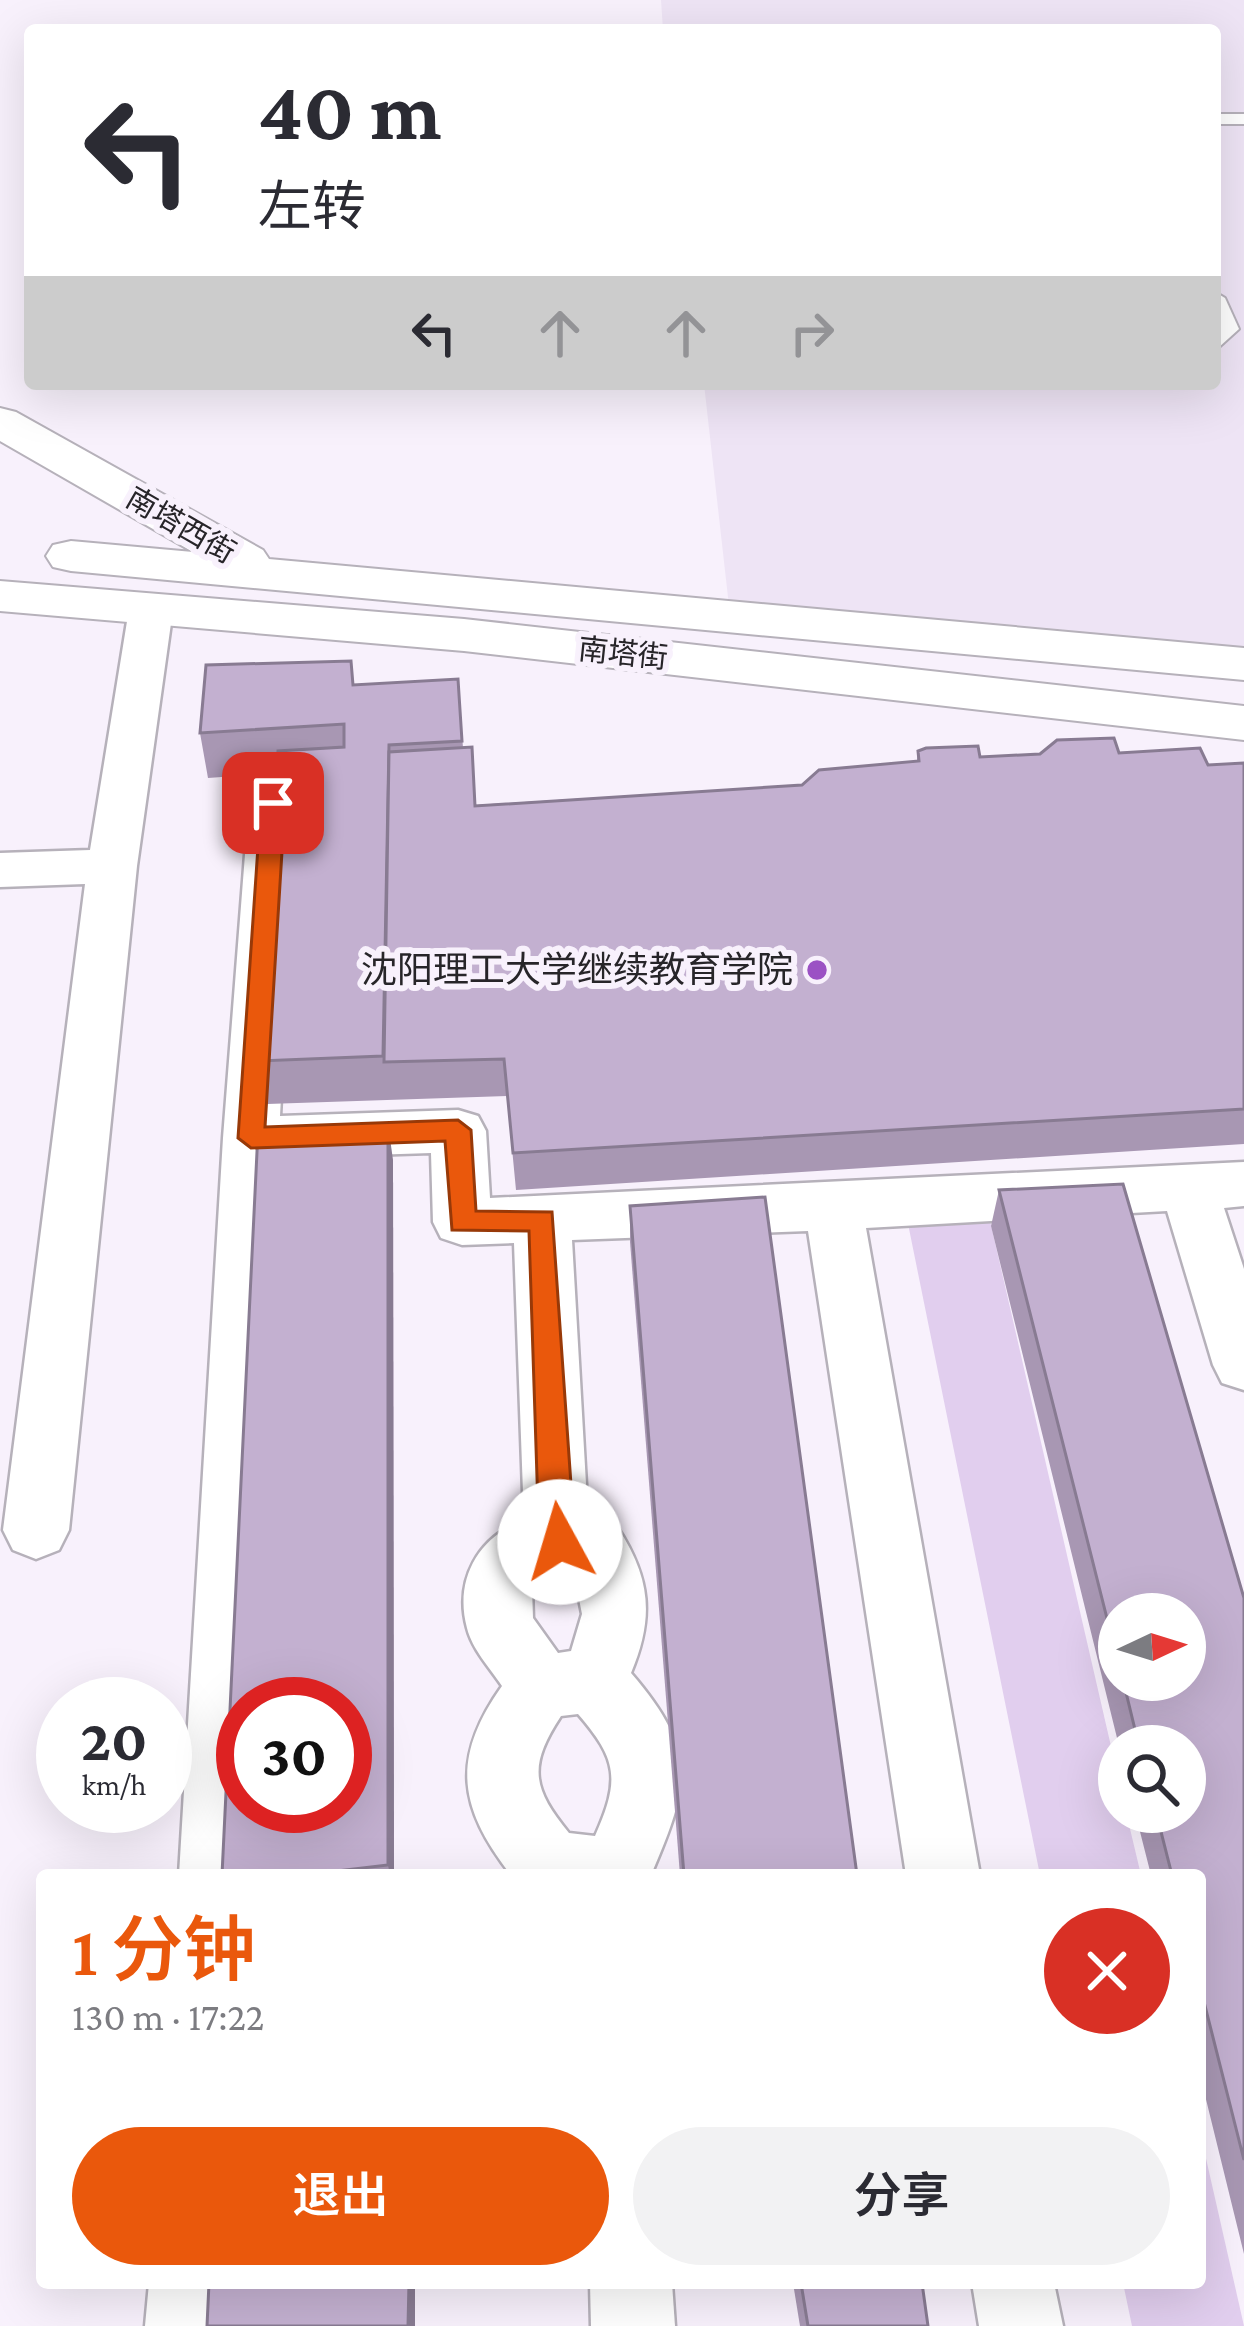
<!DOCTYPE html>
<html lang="zh">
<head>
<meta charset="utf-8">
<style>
  :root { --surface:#fff; --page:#f2f2f3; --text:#2b2b33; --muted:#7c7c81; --accent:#ea580c }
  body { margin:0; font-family:"Crimson Pro","Noto Sans SC",serif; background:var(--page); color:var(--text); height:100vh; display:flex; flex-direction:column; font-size:45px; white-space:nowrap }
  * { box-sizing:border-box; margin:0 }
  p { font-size:39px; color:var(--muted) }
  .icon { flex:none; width:66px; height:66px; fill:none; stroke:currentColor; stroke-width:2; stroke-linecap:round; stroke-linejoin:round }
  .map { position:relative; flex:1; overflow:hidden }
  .sheet { position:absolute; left:36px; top:1869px; width:1170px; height:420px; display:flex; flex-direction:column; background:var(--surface); border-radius:12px; box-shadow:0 12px 48px #0002 }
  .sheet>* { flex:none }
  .guide { position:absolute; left:24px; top:24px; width:1197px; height:366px; border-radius:12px; box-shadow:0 12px 48px #0002; background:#fff; color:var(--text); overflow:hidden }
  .needle { width:78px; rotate:86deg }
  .tools { position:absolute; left:1098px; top:1593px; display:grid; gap:24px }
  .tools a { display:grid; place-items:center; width:108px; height:108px; border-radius:50%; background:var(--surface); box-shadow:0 12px 48px #0002; font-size:60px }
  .speed { position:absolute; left:36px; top:1677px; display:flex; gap:24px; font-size:60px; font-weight:700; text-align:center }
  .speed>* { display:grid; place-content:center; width:156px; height:156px; border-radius:50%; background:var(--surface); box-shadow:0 12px 48px #0002; line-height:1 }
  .speed small { font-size:30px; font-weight:400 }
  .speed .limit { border:18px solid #d22; background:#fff; color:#111 }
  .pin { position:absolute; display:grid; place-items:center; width:102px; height:102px; color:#fff; margin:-51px; border-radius:24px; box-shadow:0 6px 18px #0006 }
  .me { position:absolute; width:132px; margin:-66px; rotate:354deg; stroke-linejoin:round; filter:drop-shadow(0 0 9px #0008) }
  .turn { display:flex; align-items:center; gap:42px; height:252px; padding:0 36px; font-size:54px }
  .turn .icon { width:156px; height:156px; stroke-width:2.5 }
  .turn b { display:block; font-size:84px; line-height:102px }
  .lanes { display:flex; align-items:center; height:114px; padding:0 36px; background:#0003; justify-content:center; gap:60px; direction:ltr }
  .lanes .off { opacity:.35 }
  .round { display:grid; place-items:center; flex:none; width:126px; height:126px; border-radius:63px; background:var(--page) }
  .headline { display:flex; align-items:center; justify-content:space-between; height:204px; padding:0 36px }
  h1 { font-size:72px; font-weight:600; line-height:90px; color:var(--accent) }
  .cta { display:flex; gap:24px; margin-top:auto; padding:24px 36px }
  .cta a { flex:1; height:138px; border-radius:72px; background:var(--accent); color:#fff; font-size:48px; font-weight:600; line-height:138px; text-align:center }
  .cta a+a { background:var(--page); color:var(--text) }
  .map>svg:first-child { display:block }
  .built { fill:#eee4f5 }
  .green { fill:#e1ceee }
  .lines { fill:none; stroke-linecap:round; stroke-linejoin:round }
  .service-casing { stroke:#b6b1ba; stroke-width:4 }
  .minor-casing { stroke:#b6b1ba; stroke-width:5 }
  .tertiary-casing { stroke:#b6b1ba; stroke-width:4 }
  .service { fill:#fff; fill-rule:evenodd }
  .minor { fill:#fff; fill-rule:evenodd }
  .tertiary { fill:#fff; fill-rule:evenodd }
  .wall { fill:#a897b3; fill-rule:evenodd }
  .shaded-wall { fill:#887b92 }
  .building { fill:#c3b0d0; stroke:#887b92; stroke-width:3; fill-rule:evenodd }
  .route { fill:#ea580c; stroke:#983908; stroke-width:3 }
  .poi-dot { fill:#9b51c4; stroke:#f8f1fc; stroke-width:4.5 }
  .labels { text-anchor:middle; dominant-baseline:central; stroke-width:12; stroke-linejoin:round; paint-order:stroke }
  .far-street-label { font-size:30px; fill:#272529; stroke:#f8f1fc }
  .poi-label { font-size:36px; fill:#272529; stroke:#f8f1fc; text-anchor:end }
</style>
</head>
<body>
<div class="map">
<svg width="1244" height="2326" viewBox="0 0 1244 2326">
  <rect width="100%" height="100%" fill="#f8f1fc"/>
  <polygon class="built" points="661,0 1244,0 1244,664 730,615 704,384 1215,384 1215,30 663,30"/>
  <g class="green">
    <polygon points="985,1199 1119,1781 1119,1812 1126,1812 1141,1875 1040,1875 904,1204"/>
    <polygon points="1200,2132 1244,2326 1132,2326 1123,2283 1200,2283"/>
  </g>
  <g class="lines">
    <defs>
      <g id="service">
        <rect x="1215" y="114" width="29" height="10"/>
        <polygon points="1215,292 1225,298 1239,329 1218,348"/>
      </g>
      <g id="minor">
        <polygon points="151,596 167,600 173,609 137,866 69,1530 59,1550 36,1559 13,1550 3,1530 85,884 0,887 0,853 90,850 129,609 135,600"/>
        <path d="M273 787 290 792 297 803 280 1116 458 1110 478 1116 486 1131 490 1198 1244 1162V1206L1224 1208 1244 1269V1390L1222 1383 1213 1365 1167 1211 866 1228 980 1875H906L808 1231 572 1240 588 1519 618 1528C651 1579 654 1618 631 1673 699 1752 689 1786 651 1875H511C458 1807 451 1758 502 1686 490 1668 472 1649 467 1628 454 1580 478 1537 524 1520L514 1243 462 1245 441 1238 433 1222 431 1153 278 1158 259 1704H243V1806H255L253 1875H179L223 1138 249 803 256 792ZM560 1571 574 1574 582 1614 571 1651 558 1653 533 1618 532 1588 547 1573ZM578 1714C618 1760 620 1780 595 1836L569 1833C532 1788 528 1766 561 1716Z"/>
        <polygon points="149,2283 231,2283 229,2326 145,2326"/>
        <polygon points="590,2283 672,2283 675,2326 591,2326"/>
        <polygon points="972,2283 1054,2283 1063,2326 979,2326"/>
      </g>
      <g id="tertiary">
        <polygon points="0,408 16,412 263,550 269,559 1244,648 1244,680 71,571 53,567 46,556 53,545 71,541 193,552 0,441"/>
        <polygon points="0,581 464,619 1244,706 1244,740 464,651 0,611"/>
      </g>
    </defs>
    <use href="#service" class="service-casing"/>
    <use href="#minor" class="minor-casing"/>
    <use href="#tertiary" class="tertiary-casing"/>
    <use href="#service" class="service"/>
    <use href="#minor" class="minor"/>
    <use href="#tertiary" class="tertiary"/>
  </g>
  <g class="wall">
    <polygon points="458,679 463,748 475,805 802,785 917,761 918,751 980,757 1119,753 1208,765 1244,763 1244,1144 516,1190 507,1096 267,1104 259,1061 276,773 208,778 200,733 354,685"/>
    <polygon points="393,1160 394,1875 222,1875"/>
    <path d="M999 1190 1244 1598V2254L1200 2075V1875H1151L1135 1812H1185V1746H1119L991 1226ZM1119 1614 1185 1680H1119Z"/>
    <polygon points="630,1206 857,1875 680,1875 630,1242"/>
    <polygon points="793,2283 922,2283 928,2326 800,2326"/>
  </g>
  <g class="shaded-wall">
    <polygon points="388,1124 393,1160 394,1875 390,1875 388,1865"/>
    <polygon points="409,2283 415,2283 415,2326 408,2326"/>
  </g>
  <g class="building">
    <polygon points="351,661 353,685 458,679 462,741 389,745 383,1056 259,1061 278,751 344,747 344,724 200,733 206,665"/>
    <polygon points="1114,738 1119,753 1200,748 1208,765 1244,763 1244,1109 513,1153 504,1059 384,1062 389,752 472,747 475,806 802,785 819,770 919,761 918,751 926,748 978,746 980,757 1040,754 1057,740"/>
    <path d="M388 1124V1865L303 1875H222L258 1131ZM243 1704H345V1806H243Z"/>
    <polygon points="1123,1184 1244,1598 1244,2160 1200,1986 1200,1875 1172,1875 1156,1812 1185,1812 1185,1746 1139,1746 1123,1680 1185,1680 1185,1614 1119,1614 1119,1666 999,1190"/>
    <polygon points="765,1197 857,1875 684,1875 630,1206"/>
    <polygon points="209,2283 409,2283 408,2326 207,2326"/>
    <polygon points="801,2283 922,2283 928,2326 808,2326"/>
  </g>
  <polygon class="route" points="273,795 285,803 265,1127 458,1120 471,1130 476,1211 552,1212 575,1542 571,1551 560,1556 548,1551 538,1508 529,1231 452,1230 445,1141 251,1148 238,1138 261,803"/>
  <circle class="poi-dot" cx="817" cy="970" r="12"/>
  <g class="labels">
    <g class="far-street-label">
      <text transform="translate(181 525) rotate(30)">南塔西街</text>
      <text transform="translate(623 653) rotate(6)">南塔街</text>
    </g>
    <g class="poi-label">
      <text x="793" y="970">沈阳理工大学继续教育学院</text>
    </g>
  </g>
</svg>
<div class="tools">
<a><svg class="needle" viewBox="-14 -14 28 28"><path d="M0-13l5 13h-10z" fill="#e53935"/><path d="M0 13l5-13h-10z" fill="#7c7c81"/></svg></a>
<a><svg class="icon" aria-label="search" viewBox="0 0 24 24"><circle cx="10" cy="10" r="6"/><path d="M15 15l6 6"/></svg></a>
</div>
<div class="speed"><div>20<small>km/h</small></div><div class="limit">30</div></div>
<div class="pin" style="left:273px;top:803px;background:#d93025"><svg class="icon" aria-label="arrive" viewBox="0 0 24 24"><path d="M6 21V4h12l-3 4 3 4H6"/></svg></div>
<svg class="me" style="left:560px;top:1542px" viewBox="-20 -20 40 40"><circle r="19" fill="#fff"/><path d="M0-13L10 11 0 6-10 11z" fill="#ea580c"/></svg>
<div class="guide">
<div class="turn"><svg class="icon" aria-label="left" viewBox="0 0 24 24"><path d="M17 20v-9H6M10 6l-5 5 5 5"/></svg><div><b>40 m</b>左转</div></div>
<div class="lanes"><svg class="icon" aria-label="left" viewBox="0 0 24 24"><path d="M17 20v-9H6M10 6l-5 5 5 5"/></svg><svg class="icon off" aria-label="ahead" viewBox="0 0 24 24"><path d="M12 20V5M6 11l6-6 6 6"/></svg><svg class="icon off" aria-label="ahead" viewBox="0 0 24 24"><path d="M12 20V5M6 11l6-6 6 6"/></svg><svg class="icon off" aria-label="right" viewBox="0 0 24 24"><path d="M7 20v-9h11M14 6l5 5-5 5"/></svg></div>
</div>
<section class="sheet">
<div class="headline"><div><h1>1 分钟</h1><p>130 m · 17:22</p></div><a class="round" style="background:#d93025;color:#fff"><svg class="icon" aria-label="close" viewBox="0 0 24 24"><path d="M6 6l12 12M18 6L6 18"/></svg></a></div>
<div class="cta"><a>退出</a><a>分享</a></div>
</section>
</div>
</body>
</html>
